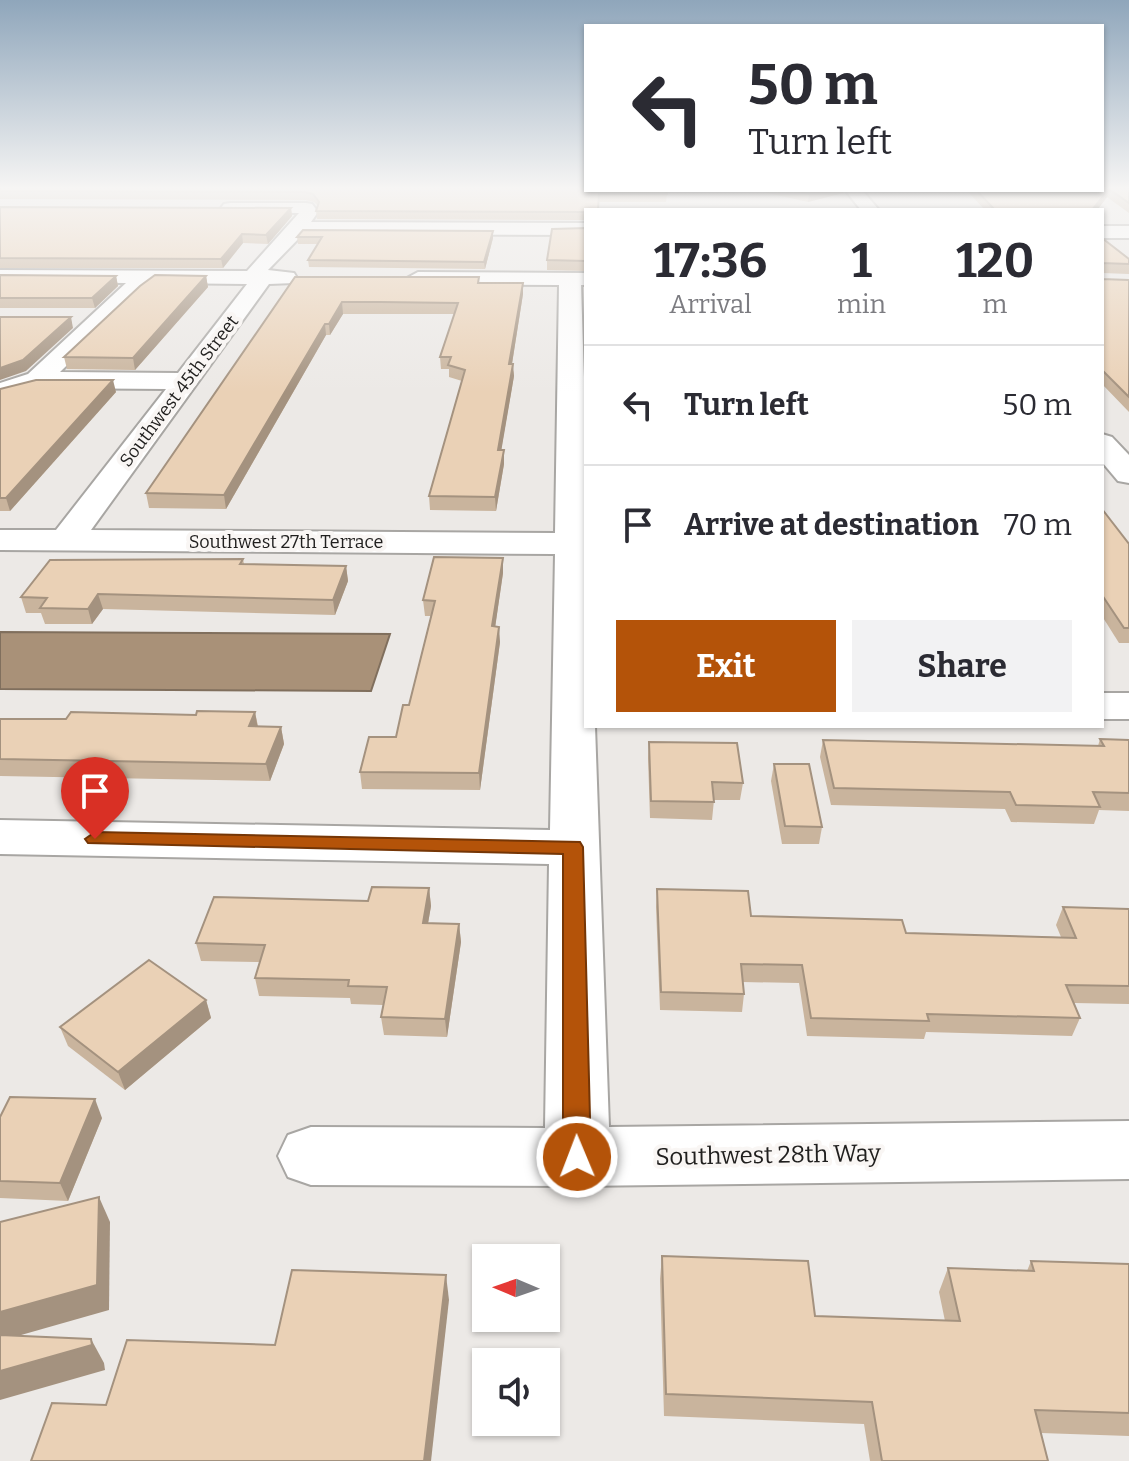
<!DOCTYPE html>
<html lang="en">
<head>
<meta charset="utf-8">
<style>
  :root { --surface:#fff; --page:#f2f2f3; --text:#2b2b33; --muted:#7c7c81; --line:#e1e1e2; --accent:#b45309 }
  body { margin:0; font-family:Bitter,serif; background:var(--page); color:var(--text); height:100vh; display:flex; flex-direction:column; font-size:30px; white-space:nowrap }
  * { box-sizing:border-box; margin:0 }
  p { font-size:26px; color:var(--muted) }
  .icon { flex:none; width:44px; height:44px; fill:none; stroke:currentColor; stroke-width:2; stroke-linecap:round; stroke-linejoin:round }
  .map { position:relative; flex:1; overflow:hidden }
  .details { position:absolute; left:584px; top:208px; width:520px; height:520px; display:flex; flex-direction:column; background:var(--surface); border-radius:0px; box-shadow:0 2px 6px #0004 }
  .details>* { flex:none }
  .guide { position:absolute; left:584px; top:24px; width:520px; height:168px; border-radius:0px; box-shadow:0 2px 6px #0004; background:#fff; color:var(--text); overflow:hidden }
  .needle { width:52px; rotate:272deg }
  .fabs { position:absolute; left:472px; top:1244px; display:grid; gap:16px }
  .fabs a { display:grid; place-items:center; width:88px; height:88px; border-radius:0px; background:var(--surface); box-shadow:0 2px 6px #0004; font-size:40px }
  .pin { position:absolute; display:grid; place-items:center; width:68px; height:68px; color:#fff; margin:-82px -34px; border-radius:50% 50% 50% 0; rotate:-45deg; box-shadow:0 0 8px #0007 }
  .pin .icon { rotate:45deg }
  .me { position:absolute; width:88px; margin:-44px; rotate:359deg; stroke-linejoin:round; filter:drop-shadow(0 0 6px #0008) }
  .turn { display:flex; align-items:center; gap:28px; height:168px; padding:0 32px; font-size:36px }
  .turn .icon { width:104px; height:104px; stroke-width:2.5 }
  .turn b { display:block; font-size:56px; line-height:68px }
  .eta { display:flex; justify-content:space-evenly; align-items:center; height:136px; text-align:center }
  .eta b { font-size:48px; font-weight:700; line-height:56px }
  .action { display:flex; gap:16px; margin-top:auto; padding:16px 32px }
  .action a { flex:1; height:92px; border-radius:0px; background:var(--accent); color:#fff; font-size:32px; font-weight:700; line-height:92px; text-align:center }
  .action a+a { background:var(--page); color:var(--text) }
  ul { padding:0; list-style:none }
  li { display:flex; align-items:center; gap:24px; height:120px; padding:0 32px; border-top:2px solid var(--line) }
  li div { flex:1 }
  li b { display:block; font-size:30px }
  li em { font-style:normal }
  .map>svg:first-child { display:block }
  .water { fill:#a99178; stroke:#806f5d; stroke-width:2 }
  .lines { fill:none; stroke-linecap:round; stroke-linejoin:round }
  .minor-casing { stroke:#a8a6a3; stroke-width:4 }
  .minor { fill:#fff; fill-rule:evenodd }
  .wall { fill:#c9b49d }
  .shaded-wall { fill:#a4927f }
  .building { fill:#ead1b6; stroke:#a4927f; stroke-width:2 }
  .route { fill:#b45309; stroke:#753606; stroke-width:2 }
  .labels { text-anchor:middle; dominant-baseline:central; stroke-width:8; stroke-linejoin:round; paint-order:stroke }
  .far-street-label { font-size:18px; fill:#201f1e; stroke:#f9f6f4 }
  .near-street-label { font-size:24px; fill:#201f1e; stroke:#f9f6f4 }
</style>
</head>
<body>
<div class="map">
<svg width="1129" height="1461" viewBox="0 0 1129 1461">
  <rect width="100%" height="100%" fill="#ece9e6"/>
  <polygon class="water" points="0,632 390,634 371,691 0,689"/>
  <g class="lines">
    <defs>
      <g id="minor">
        <polygon points="845,190 862,190 879,210 861,210"/>
        <path d="M230 203H306L312 204 318 212 311 222 586 223V235L303 234 268 270 294 273 297 278 294 283 269 284 91 530 555 533 559 285 418 284 407 278 418 272 586 273V285H581L586 439V726H595L609 1127 1129 1121V1179L577 1186 311 1185 288 1177 278 1156 288 1135 311 1127 545 1128 549 864 0 854V820L550 830 555 554 0 550V530H56L166 389 39 388 0 400V383L28 374 126 283 0 282V270L247 271 299 213 224 212 221 208 224 204ZM155 283 247 284 178 373 60 372 140 294Z"/>
        <rect x="1102" y="226" width="27" height="12"/>
        <polygon points="1102,434 1112,437 1129,455 1129,483 1118,481 1102,462"/>
        <rect x="1102" y="693" width="27" height="26"/>
      </g>
    </defs>
    <use href="#minor" class="minor-casing"/>
    <use href="#minor" class="minor"/>
  </g>
  <g class="wall">
    <polygon points="0,187 667,194 666,202 599,202 586,210 586,220 317,219 316,211 318,206 314,202 306,200 0,199"/>
    <polygon points="1129,187 1129,213 1107,197 1097,210 985,210 966,190 1102,190"/>
    <polygon points="754,190 844,190 843,193 808,202"/>
    <polygon points="0,207 291,208 292,216 268,244 243,243 223,268 0,268"/>
    <polygon points="586,228 586,271 547,270 547,260"/>
    <polygon points="493,231 493,238 485,269 309,267 308,260 318,244 298,244 297,237"/>
    <polygon points="1102,238 1129,259 1129,274 1102,273 1102,279 1129,280 1129,412 1102,384"/>
    <polygon points="0,275 116,276 118,286 95,308 0,308"/>
    <polygon points="206,276 208,287 135,370 67,369 64,357"/>
    <polygon points="295,277 523,283 523,294 512,364 514,376 501,450 504,464 496,511 430,510 429,496 462,381 449,377 449,369 441,369 440,357 455,314 343,314 330,335 326,335 226,509 149,508 146,493"/>
    <polygon points="0,389 116,392 10,511 0,511"/>
    <polygon points="1102,509 1129,544 1129,643 1119,643 1102,616"/>
    <polygon points="243,559 244,564 346,566 348,581 335,615 103,609 92,624 45,624 41,613 26,613 21,597"/>
    <polygon points="503,573 495,627 500,642 480,790 362,789 360,772 396,737 409,705 431,616 425,616 423,600"/>
    <polygon points="255,712 258,726 281,727 284,744 270,781 0,776 0,719 66,719"/>
    <polygon points="1100,739 1129,740 1129,811 1099,810 1094,824 1011,822 1005,809 831,805 820,757 823,740 1098,746"/>
    <polygon points="649,742 743,783 740,800 714,800 712,820 650,818 648,758"/>
    <polygon points="774,764 822,827 819,844 782,844 771,781"/>
    <polygon points="429,888 431,906 428,923 459,924 461,942 447,1037 384,1035 381,1017 383,1005 351,1004 350,998 259,996 255,978 260,962 201,961 196,943 368,901"/>
    <polygon points="657,889 751,916 906,933 1061,937 1056,925 1063,907 1129,909 1129,1004 1074,1003 1080,1018 1072,1036 926,1032 924,1039 807,1036 799,983 743,982 744,994 742,1012 660,1010 656,907"/>
    <polygon points="206,1000 211,1018 125,1090 68,1046 60,1027"/>
    <polygon points="0,1117 102,1118 68,1201 0,1198"/>
    <polygon points="662,1256 815,1316 945,1321 939,1292 948,1268 1027,1271 1031,1261 1129,1264 1129,1436 1041,1433 1048,1461 870,1461 864,1424 664,1416 660,1279"/>
  </g>
  <g class="shaded-wall">
    <polygon points="1109,189 1107,197 1097,210 1092,210"/>
    <polygon points="823,190 844,190 843,193 808,202 809,194"/>
    <polygon points="291,208 292,216 268,244 266,235"/>
    <polygon points="493,231 493,238 485,269 484,262"/>
    <polygon points="242,234 243,243 223,268 221,259"/>
    <polygon points="116,276 118,286 95,308 92,298"/>
    <polygon points="206,276 208,287 135,370 133,358"/>
    <polygon points="523,283 523,294 510,376 509,364"/>
    <polygon points="342,302 343,314 330,335 329,324"/>
    <polygon points="71,317 73,328 26,371 0,380 0,368"/>
    <polygon points="325,324 326,335 226,509 224,495"/>
    <polygon points="513,364 514,376 499,464 498,450"/>
    <polygon points="113,380 116,392 10,511 6,498"/>
    <polygon points="504,450 504,464 496,511 495,497"/>
    <polygon points="503,558 503,573 493,642 492,626"/>
    <polygon points="346,566 348,581 335,615 333,600"/>
    <polygon points="98,594 103,609 92,624 88,609"/>
    <polygon points="499,627 500,642 480,790 479,773"/>
    <polygon points="255,712 258,729 249,726"/>
    <polygon points="281,727 284,744 270,781 266,764"/>
    <polygon points="429,888 431,906 425,941 423,923"/>
    <polygon points="459,924 461,942 447,1037 445,1019"/>
    <polygon points="206,1000 211,1018 125,1090 118,1072"/>
    <polygon points="95,1099 102,1118 68,1201 60,1183"/>
    <polygon points="99,1197 110,1222 109,1310 0,1341 0,1312"/>
    <polygon points="446,1275 449,1300 431,1461 424,1461"/>
    <polygon points="91,1339 104,1363 105,1370 0,1400 0,1371"/>
  </g>
  <g class="building">
    <polygon points="0,187 586,187 586,190 666,190 667,194 599,194 598,210 586,210 586,212 316,211 319,202 313,194 305,192 0,191"/>
    <polygon points="1102,187 1129,187 1129,203 1109,189 1092,210 995,210 976,190 1102,190"/>
    <polygon points="791,190 823,190 809,194"/>
    <polygon points="0,207 291,208 266,235 242,234 221,259 0,258"/>
    <polygon points="586,228 586,261 547,260 552,229"/>
    <polygon points="303,230 493,231 484,262 308,260 322,237 297,237"/>
    <polygon points="1102,238 1129,259 1129,264 1102,263 1102,279 1129,280 1129,397 1102,370"/>
    <polygon points="0,275 116,276 92,298 0,298"/>
    <polygon points="155,275 206,276 133,358 64,357 140,286"/>
    <polygon points="295,277 479,277 478,283 523,283 509,364 513,364 498,450 504,450 495,497 429,496 465,370 448,365 451,357 440,357 458,303 381,302 342,302 329,324 325,324 224,495 146,493"/>
    <polygon points="0,317 71,317 23,360 0,368"/>
    <polygon points="36,380 113,380 6,498 0,498 0,389"/>
    <polygon points="1102,509 1129,544 1129,628 1124,628 1102,595"/>
    <polygon points="434,557 503,558 492,626 499,627 479,773 360,772 369,737 396,737 403,705 409,705 435,601 423,600"/>
    <polygon points="243,559 240,564 346,566 333,600 98,594 88,609 40,608 47,598 21,597 50,560"/>
    <polygon points="197,711 255,712 249,726 281,727 266,764 0,759 0,719 66,719 71,712 196,715"/>
    <polygon points="1100,739 1129,740 1129,793 1093,792 1100,807 1016,805 1010,792 834,788 823,740 1104,746"/>
    <polygon points="649,742 737,743 743,783 712,782 714,802 651,801"/>
    <polygon points="774,764 809,764 822,827 785,826"/>
    <polygon points="372,887 429,888 423,923 459,924 445,1019 381,1017 387,987 348,986 349,980 255,978 265,945 196,943 214,897 368,901"/>
    <polygon points="657,889 748,891 751,916 902,920 906,933 1076,938 1063,907 1129,909 1129,986 1066,985 1080,1018 927,1014 929,1021 811,1018 802,965 741,964 744,994 661,992"/>
    <polygon points="149,960 206,1000 118,1072 60,1027"/>
    <polygon points="10,1097 95,1099 60,1183 0,1181 0,1117"/>
    <polygon points="99,1197 97,1285 0,1312 0,1222"/>
    <polygon points="662,1256 808,1261 815,1316 960,1321 948,1268 1034,1271 1031,1261 1129,1264 1129,1413 1035,1410 1048,1461 882,1461 872,1402 666,1394"/>
    <polygon points="292,1270 446,1275 424,1461 31,1461 52,1403 106,1405 127,1340 275,1345"/>
    <polygon points="0,1335 91,1339 92,1345 0,1371"/>
  </g>
  <linearGradient id="sky" x2="0" y2="1"><stop stop-color="#8fa6bb"/><stop offset="0.48" stop-color="#f6f5f4"/><stop offset="1" stop-color="#f6f5f4" stop-opacity="0"/></linearGradient>
  <rect width="1129" height="392" fill="url(#sky)"/>
  <polygon class="route" points="95,832 580,842 583,847 591,1157 587,1166 577,1169 567,1166 563,1157 563,854 88,843 85,839"/>
  <g class="labels">
    <g class="far-street-label">
      <text transform="translate(179 391) rotate(-53)">Southwest 45th Street</text>
      <text x="286" y="542">Southwest 27th Terrace</text>
    </g>
    <g class="near-street-label">
      <text transform="translate(768 1155) rotate(-1)">Southwest 28th Way</text>
    </g>
  </g>
</svg>
<div class="fabs">
<a><svg class="needle" viewBox="-14 -14 28 28"><path d="M0-13l5 13h-10z" fill="#e53935"/><path d="M0 13l5-13h-10z" fill="#7c7c81"/></svg></a>
<a><svg class="icon" aria-label="sound" viewBox="0 0 24 24"><path d="M4 9h4l5-4v14l-5-4H4zM17 9q2 3 0 6"/></svg></a>
</div>
<div class="pin" style="left:95px;top:839px;background:#d93025"><svg class="icon" aria-label="arrive" viewBox="0 0 24 24"><path d="M6 21V4h12l-3 4 3 4H6"/></svg></div>
<svg class="me" style="left:577px;top:1157px" viewBox="-20 -20 40 40"><circle r="17" fill="#b45309" stroke="#fff" stroke-width="3"/><path d="M0-11L8 9 0 5-8 9z" fill="#fff"/></svg>
<div class="guide">
<div class="turn"><svg class="icon" aria-label="left" viewBox="0 0 24 24"><path d="M17 20v-9H6M10 6l-5 5 5 5"/></svg><div><b>50 m</b>Turn left</div></div>
</div>
<section class="details">
<div class="eta">
<div><b>17:36</b><p>Arrival</p></div>
<div><b>1</b><p>min</p></div>
<div><b>120</b><p>m</p></div>
</div>
<ul>
<li><svg class="icon" aria-label="left" viewBox="0 0 24 24"><path d="M17 20v-9H6M10 6l-5 5 5 5"/></svg><div><b>Turn left</b></div><em>50 m</em></li>
<li><svg class="icon" aria-label="arrive" viewBox="0 0 24 24"><path d="M6 21V4h12l-3 4 3 4H6"/></svg><div><b>Arrive at destination</b></div><em>70 m</em></li>
</ul>
<div class="action"><a>Exit</a><a>Share</a></div>
</section>
</div>
</body>
</html>
